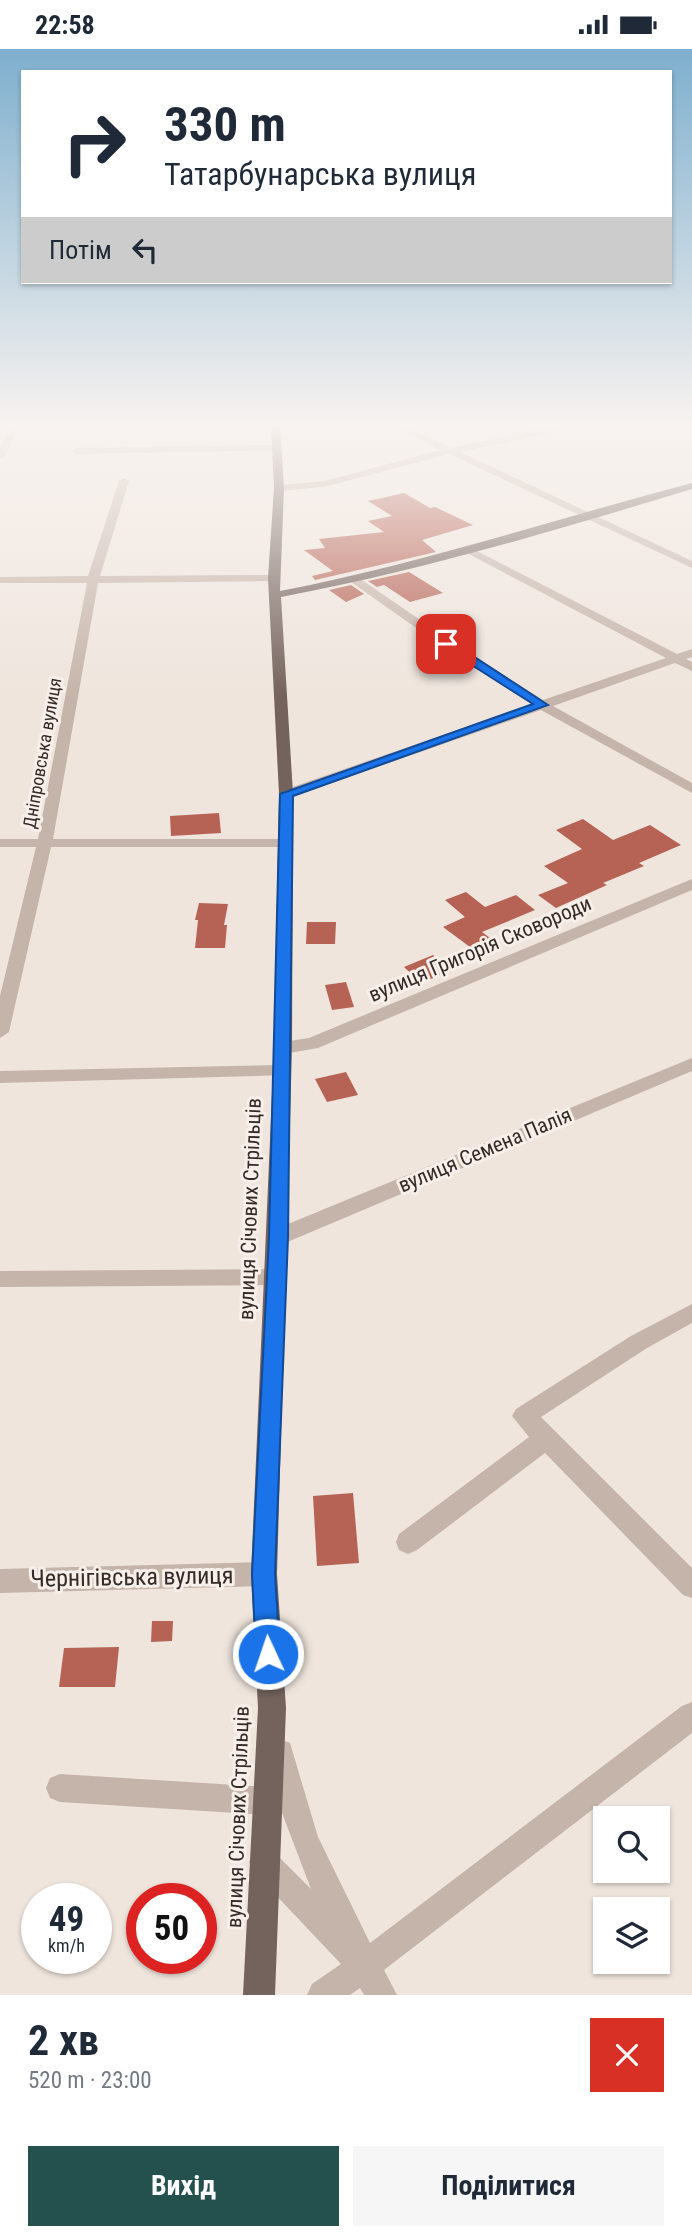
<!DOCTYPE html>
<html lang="uk">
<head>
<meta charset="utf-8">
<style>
  :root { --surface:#fff; --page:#f6f6f7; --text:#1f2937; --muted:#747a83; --accent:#24504e }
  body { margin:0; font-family:"Roboto Condensed",sans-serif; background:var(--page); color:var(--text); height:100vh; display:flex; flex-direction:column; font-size:26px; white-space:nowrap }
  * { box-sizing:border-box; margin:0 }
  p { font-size:23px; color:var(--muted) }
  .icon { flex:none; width:38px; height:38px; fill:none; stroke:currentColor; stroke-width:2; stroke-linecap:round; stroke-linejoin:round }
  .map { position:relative; height:1946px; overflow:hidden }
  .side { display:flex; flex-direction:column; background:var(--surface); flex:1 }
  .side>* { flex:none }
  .top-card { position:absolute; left:21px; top:21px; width:651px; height:214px; border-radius:0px; box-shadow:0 2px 5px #0004; background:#fff; color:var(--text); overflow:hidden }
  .controls { position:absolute; left:593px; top:1757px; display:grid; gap:14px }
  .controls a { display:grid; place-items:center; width:77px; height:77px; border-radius:0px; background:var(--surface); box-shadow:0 2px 5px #0004; font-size:35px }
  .speed { position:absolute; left:21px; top:1834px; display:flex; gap:14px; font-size:35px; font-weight:700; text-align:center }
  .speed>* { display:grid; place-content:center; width:91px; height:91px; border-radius:50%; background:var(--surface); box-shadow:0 2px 5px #0004; line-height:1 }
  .speed small { font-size:18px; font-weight:400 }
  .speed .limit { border:10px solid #d22; background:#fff; color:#111 }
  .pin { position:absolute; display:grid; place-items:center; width:60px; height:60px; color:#fff; margin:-30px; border-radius:14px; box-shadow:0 4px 10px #0006 }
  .me { position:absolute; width:77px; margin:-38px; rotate:357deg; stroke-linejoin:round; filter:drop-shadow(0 0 5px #0008) }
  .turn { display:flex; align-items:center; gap:24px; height:147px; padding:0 28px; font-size:32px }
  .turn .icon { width:91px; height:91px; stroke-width:2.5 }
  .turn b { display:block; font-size:49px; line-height:60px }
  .then { display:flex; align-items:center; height:66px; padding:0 28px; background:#0003; gap:14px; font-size:26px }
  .round { display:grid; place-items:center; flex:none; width:74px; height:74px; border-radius:0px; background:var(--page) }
  .overview { display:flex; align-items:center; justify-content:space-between; height:119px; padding:0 28px }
  h1 { font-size:42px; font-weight:700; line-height:52px }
  .action { display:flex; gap:14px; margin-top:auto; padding:14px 28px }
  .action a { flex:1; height:80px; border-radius:0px; background:var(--accent); color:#fff; font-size:28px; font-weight:700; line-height:80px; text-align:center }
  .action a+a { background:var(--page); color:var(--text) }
  .status { display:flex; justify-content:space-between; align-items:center; height:49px; padding:0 35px; background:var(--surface); direction:ltr }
  .status svg { height:19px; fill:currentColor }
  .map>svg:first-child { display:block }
  .building { fill:#b66254 }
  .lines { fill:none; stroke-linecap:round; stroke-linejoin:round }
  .minor { fill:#c5b4aa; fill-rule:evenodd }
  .major { fill:#74625c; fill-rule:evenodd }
  .route { fill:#1a73e8; stroke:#114b97; stroke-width:2 }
  .labels { text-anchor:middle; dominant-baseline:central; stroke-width:6; stroke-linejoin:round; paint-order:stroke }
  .far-street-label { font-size:18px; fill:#342b29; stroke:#f7efe9 }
  .street-label { font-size:21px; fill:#342b29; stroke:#f7efe9 }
  .near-street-label { font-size:24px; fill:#342b29; stroke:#f7efe9 }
</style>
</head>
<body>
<div class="status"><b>22:58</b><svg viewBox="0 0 49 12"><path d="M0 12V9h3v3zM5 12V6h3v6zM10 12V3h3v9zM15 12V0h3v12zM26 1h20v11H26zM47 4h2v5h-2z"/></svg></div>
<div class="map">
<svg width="692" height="1946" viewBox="0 0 692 1946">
  <rect width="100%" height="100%" fill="#efe5dd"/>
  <g class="building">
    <polygon points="404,444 430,459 435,458 473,476 422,491 436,503 315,531 312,527 333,522 304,501 325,499 319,490 384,483 368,472 392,467 368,452"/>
    <polygon points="409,523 443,544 410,553 384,536 377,538 368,532"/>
    <polygon points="351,536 364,545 346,553 329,541"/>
    <polygon points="219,764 221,784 171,787 170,767"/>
    <polygon points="583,770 613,791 650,776 681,796 639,814 644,817 603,834 607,836 556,859 538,846 568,834 544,817 582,800 556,781"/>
    <polygon points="466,843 485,858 516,846 535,861 482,883 494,892 474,901 443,878 465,868 445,851"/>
    <polygon points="199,854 228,855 224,876 227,876 225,899 195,899 198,871 195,871"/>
    <polygon points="307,873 336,873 335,895 306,895"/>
    <polygon points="433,906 451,922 421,934 404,918"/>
    <polygon points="346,933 354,958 332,961 325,936"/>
    <polygon points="346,1023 358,1046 327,1053 315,1030"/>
    <polygon points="353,1444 359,1514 317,1517 313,1447"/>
    <polygon points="152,1572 173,1572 172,1592 151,1593"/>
    <polygon points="119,1598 115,1638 59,1638 64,1599"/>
  </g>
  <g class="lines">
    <g class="minor">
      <polygon points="12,376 21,376 5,407 0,410 0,398"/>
      <polygon points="392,376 402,376 451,399 561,376 576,376 572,379 460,403 692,512 692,519 449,405 324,438 279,442 274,439 279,436 324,432 441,401"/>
      <polygon points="278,396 283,399 281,401 77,405 72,402 77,399"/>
      <polygon points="124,429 129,432 100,527 274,526 280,529 274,532 98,534 53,790 285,790 292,794 285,798 51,798 9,983 0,989 0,947 36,798 0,798 0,790 38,790 87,534 0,534 0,528 88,527 119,432"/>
      <polygon points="469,498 677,605 692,600 692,608 686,610 692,613 692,622 675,614 553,657 692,734 692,744 541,661 291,748 281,748 281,742 532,655 456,607 351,533 351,529 359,529 464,601 543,651 666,609 465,503 464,501"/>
      <polygon points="692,830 692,841 318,999 283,1005 274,999 283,993 309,989"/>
      <polygon points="692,1009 692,1022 285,1194 278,1196 271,1194 268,1188 271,1182"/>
      <polygon points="282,1016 288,1018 291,1022 288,1026 0,1034 0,1022"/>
      <polygon points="276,1220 283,1222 287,1228 283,1234 276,1236 0,1238 0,1222"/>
      <polygon points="692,1255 692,1274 647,1299 541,1368 692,1519 692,1549 683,1546 545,1404 417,1501 408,1505 399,1501 396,1493 399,1485 529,1388 512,1367 516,1360 631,1287"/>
      <polygon points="264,1513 273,1517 277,1525 273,1533 264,1537 0,1544 0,1520"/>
      <polygon points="692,1653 692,1684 384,1921 397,1946 364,1946 360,1939 350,1946 307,1946 312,1935 341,1915 254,1823 249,1813 254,1803 264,1798 274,1803 311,1840 279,1756 276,1762 266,1766 60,1753 50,1749 46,1739 50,1729 60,1725 266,1738 274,1741 266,1704 270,1694 280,1690 290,1694 318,1788 370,1894 682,1657"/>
    </g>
    <path class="major" d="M271 376H280L284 439 280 542C420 515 555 470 692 434V440C557 481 420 522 281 548L293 745 292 999 277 1525 286 1659 275 1946H243L258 1659 251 1525 274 999 279 745 268 529 274 439Z"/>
  </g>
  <linearGradient id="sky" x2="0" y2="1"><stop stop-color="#7eafce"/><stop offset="0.58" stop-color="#f8f3f0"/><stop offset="1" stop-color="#f8f3f0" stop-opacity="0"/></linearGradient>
  <rect width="692" height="648" fill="url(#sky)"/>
  <polygon class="route" points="442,592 450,592 548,656 293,747 288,1188 275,1525 280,1605 277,1614 268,1617 260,1614 256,1605 252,1525 269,1188 280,745 533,655 442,597"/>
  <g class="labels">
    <g class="far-street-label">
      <text transform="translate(42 704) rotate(-80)">Дніпровська вулиця</text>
    </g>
    <g class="street-label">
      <text transform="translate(480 900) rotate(-23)">вулиця Григорія Сковороди</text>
      <text transform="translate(485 1101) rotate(-23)">вулиця Семена Палія</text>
      <text transform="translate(250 1160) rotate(-88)">вулиця Січових Стрільців</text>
      <text transform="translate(238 1768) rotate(-88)">вулиця Січових Стрільців</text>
    </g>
    <g class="near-street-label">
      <text transform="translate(132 1528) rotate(-1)">Чернігівська вулиця</text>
    </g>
  </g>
</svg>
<div class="controls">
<a><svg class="icon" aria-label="search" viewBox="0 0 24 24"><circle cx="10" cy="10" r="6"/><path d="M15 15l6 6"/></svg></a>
<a><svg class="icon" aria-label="layers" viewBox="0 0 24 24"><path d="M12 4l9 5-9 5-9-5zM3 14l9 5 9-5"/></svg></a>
</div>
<div class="speed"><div>49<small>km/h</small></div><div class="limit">50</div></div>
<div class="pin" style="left:446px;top:595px;background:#d93025"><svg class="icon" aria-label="arrive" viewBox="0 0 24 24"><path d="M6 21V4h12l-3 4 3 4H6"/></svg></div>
<svg class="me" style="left:268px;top:1605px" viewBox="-20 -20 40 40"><circle r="17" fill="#1a73e8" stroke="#fff" stroke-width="3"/><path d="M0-11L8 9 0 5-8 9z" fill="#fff"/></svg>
<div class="top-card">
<div class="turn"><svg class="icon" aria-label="right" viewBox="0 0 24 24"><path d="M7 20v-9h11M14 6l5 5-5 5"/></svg><div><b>330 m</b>Татарбунарська вулиця</div></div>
<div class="then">Потім<svg class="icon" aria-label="left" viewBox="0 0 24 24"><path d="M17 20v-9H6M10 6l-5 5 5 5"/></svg></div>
</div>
</div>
<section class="side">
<div class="overview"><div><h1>2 хв</h1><p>520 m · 23:00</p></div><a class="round" style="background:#d93025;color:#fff"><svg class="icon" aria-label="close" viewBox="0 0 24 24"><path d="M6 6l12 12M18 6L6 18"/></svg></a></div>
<div class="action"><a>Вихід</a><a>Поділитися</a></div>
</section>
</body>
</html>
